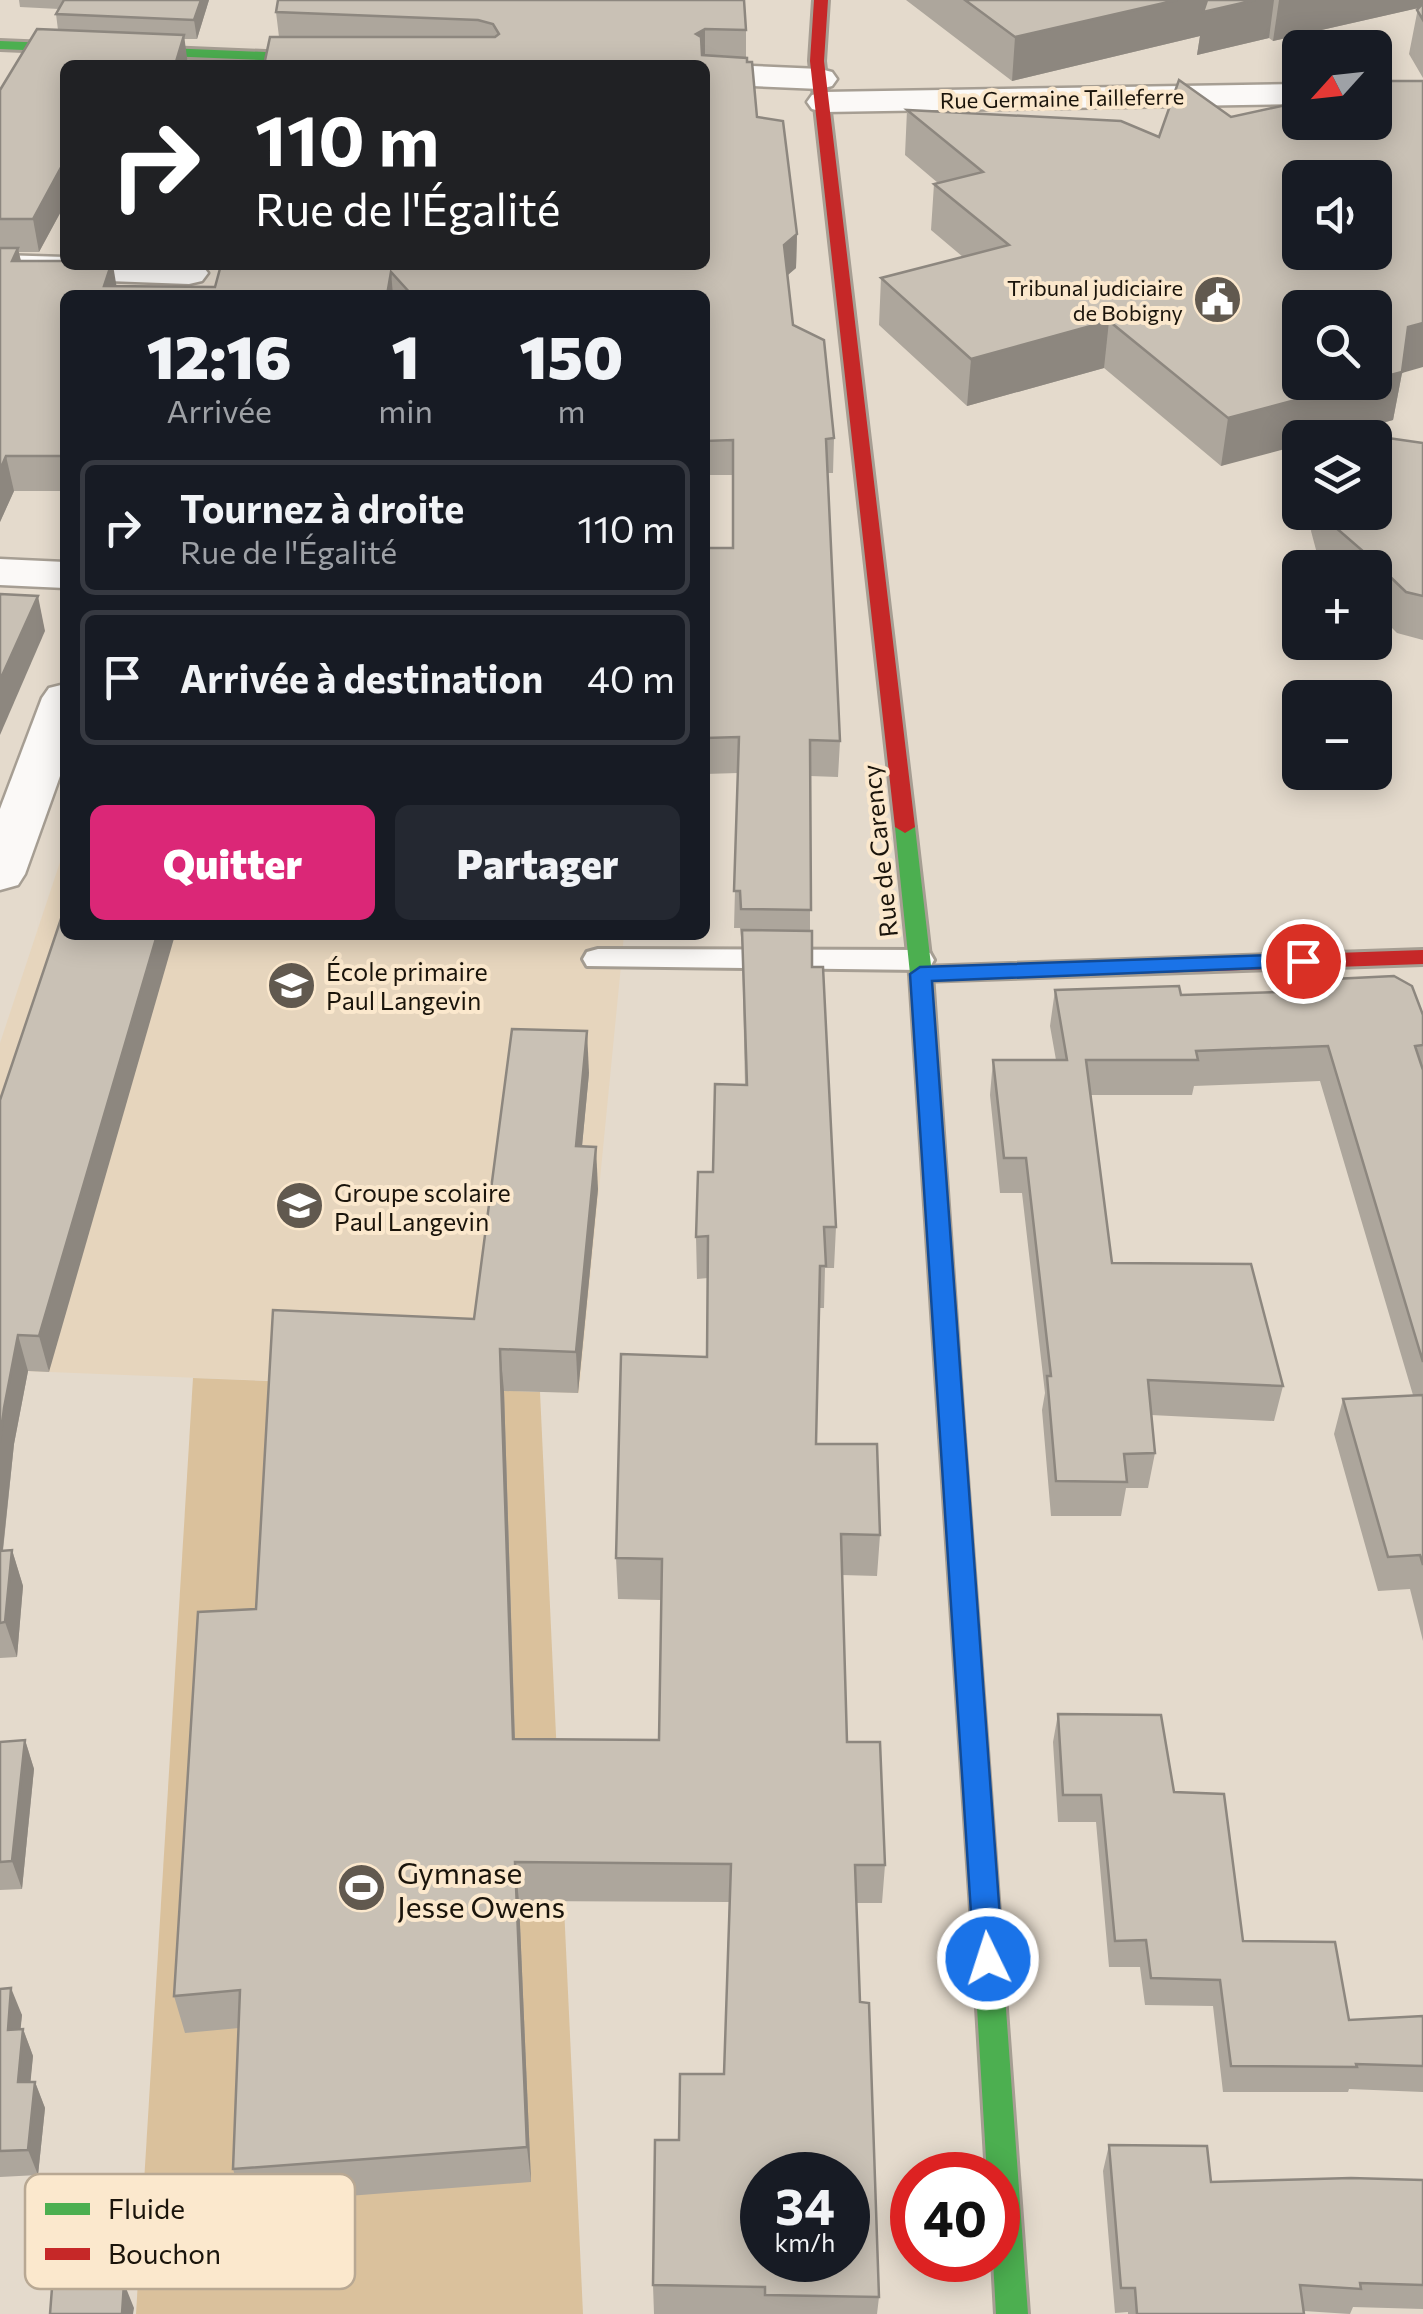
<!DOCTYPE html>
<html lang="fr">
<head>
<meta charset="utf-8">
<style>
  :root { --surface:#171b24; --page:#242831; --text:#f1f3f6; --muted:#9ea1a6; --line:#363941; --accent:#db2777 }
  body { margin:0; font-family:Commissioner,sans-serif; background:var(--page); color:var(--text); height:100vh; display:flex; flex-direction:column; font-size:38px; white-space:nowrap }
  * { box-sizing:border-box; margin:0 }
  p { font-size:32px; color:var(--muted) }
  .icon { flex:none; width:55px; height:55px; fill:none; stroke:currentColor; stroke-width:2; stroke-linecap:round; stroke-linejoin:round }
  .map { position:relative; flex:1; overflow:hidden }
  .panel { position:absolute; left:60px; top:290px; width:650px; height:650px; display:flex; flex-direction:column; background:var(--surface); border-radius:15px; box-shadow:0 5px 25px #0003 }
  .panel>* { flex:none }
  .top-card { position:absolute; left:60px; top:60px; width:650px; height:210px; border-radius:15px; box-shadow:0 5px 25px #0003; background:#202124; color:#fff; overflow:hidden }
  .needle { width:65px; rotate:243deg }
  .fabs { position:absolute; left:1282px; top:30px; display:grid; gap:20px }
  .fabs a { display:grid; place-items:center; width:110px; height:110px; border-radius:15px; background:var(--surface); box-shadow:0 5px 25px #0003; font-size:50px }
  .speed { position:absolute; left:740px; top:2152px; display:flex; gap:20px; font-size:50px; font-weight:700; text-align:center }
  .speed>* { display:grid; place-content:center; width:130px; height:130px; border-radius:50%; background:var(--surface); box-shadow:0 5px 25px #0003; line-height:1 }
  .speed small { font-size:25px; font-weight:400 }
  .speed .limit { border:15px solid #d22; background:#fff; color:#111 }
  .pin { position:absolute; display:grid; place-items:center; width:85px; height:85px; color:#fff; margin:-42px; border:5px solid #fff; border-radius:50%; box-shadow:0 2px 10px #0007 }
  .me { position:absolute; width:110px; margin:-55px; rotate:356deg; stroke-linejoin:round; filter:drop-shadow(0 0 8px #0008) }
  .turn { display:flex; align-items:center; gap:35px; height:210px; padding:0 30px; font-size:45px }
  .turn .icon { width:130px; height:130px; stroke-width:2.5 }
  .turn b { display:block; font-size:70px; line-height:85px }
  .eta { display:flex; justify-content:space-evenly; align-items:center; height:170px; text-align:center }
  .eta b { font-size:60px; font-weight:800; line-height:70px }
  .primary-button { display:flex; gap:20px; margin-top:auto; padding:20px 30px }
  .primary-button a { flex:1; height:115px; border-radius:15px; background:var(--accent); color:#fff; font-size:40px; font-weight:800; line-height:115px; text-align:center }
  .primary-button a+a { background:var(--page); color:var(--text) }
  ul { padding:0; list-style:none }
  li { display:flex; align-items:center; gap:30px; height:135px; margin:0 20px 15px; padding:0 10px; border:5px solid var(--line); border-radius:15px }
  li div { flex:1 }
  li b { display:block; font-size:38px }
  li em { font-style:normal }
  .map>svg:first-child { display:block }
  .built { fill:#e6d5bd }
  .green { fill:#dac19c }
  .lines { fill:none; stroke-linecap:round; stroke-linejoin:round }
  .lane-casing { stroke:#a69e93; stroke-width:6 }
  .street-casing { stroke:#a69e93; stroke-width:5 }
  .fast-casing { stroke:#a69e93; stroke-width:6 }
  .jam-casing { stroke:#a69e93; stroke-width:6 }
  .lane { fill:#fbf9f7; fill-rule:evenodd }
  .street { fill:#fbf9f7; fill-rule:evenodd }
  .fast { fill:#4caf50; fill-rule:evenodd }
  .jam { fill:#c62828; fill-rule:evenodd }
  .wall { fill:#ada69c }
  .shaded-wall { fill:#8d877f }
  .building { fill:#c9c1b5; stroke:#8d877f; stroke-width:2.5; fill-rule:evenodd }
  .route { fill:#1a73e8; stroke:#114b97; stroke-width:2.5 }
  .labels { text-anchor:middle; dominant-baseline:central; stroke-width:8; stroke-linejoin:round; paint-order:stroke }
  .far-street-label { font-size:22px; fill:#1a140b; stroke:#fbe8cd }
  .far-poi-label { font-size:22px; fill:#1a140b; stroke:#fbe8cd; text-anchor:end }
  .street-label { font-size:25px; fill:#1a140b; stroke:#fbe8cd }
  .poi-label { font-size:25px; fill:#1a140b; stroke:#fbe8cd; text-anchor:start }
  .near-poi-label { font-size:30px; fill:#1a140b; stroke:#fbe8cd; text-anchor:start }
  .key { fill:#fbe8cd; stroke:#b8a893; stroke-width:2.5 }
  .key-label { font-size:28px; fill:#1a140b }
</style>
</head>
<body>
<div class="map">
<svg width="1423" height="2314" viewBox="0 0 1423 2314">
  <rect width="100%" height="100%" fill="#e4dacc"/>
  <polygon class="built" points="65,847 65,935 624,935 579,1393 0,1370 0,1043"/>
  <polygon class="green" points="193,1378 540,1392 583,2314 136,2314"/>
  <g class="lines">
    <defs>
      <polygon id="lane" points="598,949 919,950 930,953 934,960 930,967 919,970 587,966 583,959 587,952"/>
      <g id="street">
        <polygon points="705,64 820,69 832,72 837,79 832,86 820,89 705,84 705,65 700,65"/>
        <polygon points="1300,84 1300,104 824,112 812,109 807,102 812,95 824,92"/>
        <polygon points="0,255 65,257 65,265 202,265 208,273 202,281 189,284 0,277"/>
        <polygon points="0,559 65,562 65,588 0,585"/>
        <polygon points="65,684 65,762 25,874 18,885 0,890 0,809 42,698 49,688"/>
      </g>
      <g id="fast">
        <polygon points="0,41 480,61 487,65 380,65 0,49"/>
        <polygon points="905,821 915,827 932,974 964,1436 961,1443 952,1446 943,1443 940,1436 910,974 895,827"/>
        <polygon points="987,1927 997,1931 1001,1940 1028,2314 996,2314 993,2260 998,2260 998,2175 987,2175 973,1940 977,1931"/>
      </g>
      <g id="jam">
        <polygon points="814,0 828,0 824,61 915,827 905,833 895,827 810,61"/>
        <polygon points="1423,950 1423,964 921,981 910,974 921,967"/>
        <polygon points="952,1426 961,1429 964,1436 1001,1940 997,1949 987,1953 977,1949 973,1940 940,1436 943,1429"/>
      </g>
    </defs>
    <use href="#lane" class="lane-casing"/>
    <use href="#street" class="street-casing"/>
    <use href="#fast" class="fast-casing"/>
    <use href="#jam" class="jam-casing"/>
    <use href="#lane" class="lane"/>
    <use href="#street" class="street"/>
    <use href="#fast" class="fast"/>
    <use href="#jam" class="jam"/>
  </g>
  <g class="wall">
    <polygon points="19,0 209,0 197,39 185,39 65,65 65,204 39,252 19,252 21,261 116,286 215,287 221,265 705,265 279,37 276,12 746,30 746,58 757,117 797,234 796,268 788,275 793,325 834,438 833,473 828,473 840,741 838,777 810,776 810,931 812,967 836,1227 834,1268 825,1268 824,1308 819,1308 816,1444 880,1535 877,1576 842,1575 847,1742 885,1865 882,1903 857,1903 860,2002 879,2297 877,2314 654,2314 653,2285 679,2140 724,2074 729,1902 519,1901 531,2182 243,2204 233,2169 239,2028 185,2033 174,1996 256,1609 474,1319 589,1073 582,1146 598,1189 578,1393 504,1391 515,1739 659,1740 661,1600 618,1599 616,1558 707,1357 708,1278 697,1279 696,1237 713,1172 745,1085 742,946 740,928 734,928 738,773 705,774 705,548 733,548 733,475 705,475 705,295 65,295 65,491 14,491 0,522 0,90 58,30 56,14 59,9 20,7"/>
    <polygon points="906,0 1423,0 1423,78 1409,54 1418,8 1273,41 1269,38 1197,55 1200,36 1012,81"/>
    <polygon points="907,110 1159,137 1231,117 1402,373 1393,420 1327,438 1300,438 1221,466 1104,368 967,406 879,325 881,278 963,257 931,230 934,184 938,183 905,155"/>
    <polygon points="1423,443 1423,640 1397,633 1375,611 1375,568 1326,568 1319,561 1311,531 1314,512 1375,512"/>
    <polygon points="1313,980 1423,1015 1423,1641 1410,1589 1378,1591 1334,1434 1343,1399 1413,1395 1320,1081 1194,1086 1192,1095 1091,1095 1112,1263 1283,1386 1274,1421 1151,1415 1155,1453 1148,1488 1126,1488 1121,1516 1051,1516 1042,1410 1045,1393 1022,1193 1000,1193 990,1095 993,1060 1056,1060 1050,1026 1055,990 1181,995 1310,991"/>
    <polygon points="0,1100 49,1372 28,1371 14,1444 3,1551 12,1550 23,1586 17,1657 0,1658"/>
    <polygon points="1058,1714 1174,1792 1243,1941 1349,2020 1423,2016 1423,2092 1349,2089 1348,2092 1223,2092 1213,2006 1145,2005 1140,1967 1109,1967 1096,1822 1058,1822 1053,1742"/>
    <polygon points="25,1740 34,1769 22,1889 0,1890 0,1742"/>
    <polygon points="0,1989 22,2015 20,2029 23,2029 33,2056 30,2082 35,2082 45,2108 38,2175 0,2177"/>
    <polygon points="1109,2145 1211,2182 1423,2180 1423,2309 1353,2307 1350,2314 1304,2311 1304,2314 1128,2314 1128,2312 1115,2313 1103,2171"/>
  </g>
  <g class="shaded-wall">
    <polygon points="201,0 209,0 197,39 194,20"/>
    <polygon points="1177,0 1274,0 1269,38 1197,55 1200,36 1012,81 1015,37"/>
    <polygon points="1279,0 1423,0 1423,7 1273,41"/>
    <polygon points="705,29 705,60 696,65 696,34"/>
    <polygon points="184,35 188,65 175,65"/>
    <polygon points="65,160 65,204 39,252 33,219"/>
    <polygon points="797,234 796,268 783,279 784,245"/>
    <polygon points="18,248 25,282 12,261"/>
    <polygon points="111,265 113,265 118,295 104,286"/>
    <polygon points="391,272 393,295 387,295"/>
    <polygon points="1109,321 1104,368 967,406 971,359"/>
    <polygon points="1423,323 1423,367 1402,373 1393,420 1327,438 1300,438 1300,445 1221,466 1228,418 1363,382 1375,382 1375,379 1408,327"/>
    <polygon points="6,456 14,491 0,522 0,470"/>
    <polygon points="38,596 45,631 0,735 0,680"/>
    <polygon points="157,935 175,935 49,1372 39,1336"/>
    <polygon points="587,1031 589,1073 578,1188 576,1146"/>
    <polygon points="596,1147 598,1189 578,1393 576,1352"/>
    <polygon points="18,1335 28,1371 14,1444 0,1576 0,1442 4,1408"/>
    <polygon points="500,1349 504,1391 516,1779 513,1739"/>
    <polygon points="12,1550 23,1586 17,1657 5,1622"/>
    <polygon points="25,1740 34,1769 22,1889 12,1861"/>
    <polygon points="515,1862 519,1901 531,2182 527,2147"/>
    <polygon points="11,1988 22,2015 18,2056 8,2030"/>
    <polygon points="23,2029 33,2056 28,2108 18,2082"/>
    <polygon points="35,2082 45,2108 38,2175 28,2150"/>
    <polygon points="124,2283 134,2308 133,2314 122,2314"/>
  </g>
  <g class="building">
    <polygon points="64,0 201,0 194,20 56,14"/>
    <polygon points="278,0 744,0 746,30 705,29 696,34 701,37 702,55 747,58 747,62 752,62 757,117 783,121 797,234 784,245 793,325 824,340 834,438 826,439 840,741 810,740 811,910 741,909 740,891 734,891 739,737 705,738 705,548 733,548 733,440 705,441 705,295 412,295 391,272 387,295 65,295 65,456 6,456 0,470 0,248 18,248 12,261 65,261 65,265 111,265 104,286 215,287 221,265 705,265 705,65 264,65 270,37 495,37 499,34 493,24 478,20 276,12"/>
    <polygon points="965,0 1177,0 1015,37"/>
    <polygon points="1207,0 1255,0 1203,12"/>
    <polygon points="1423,3 1423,20 1417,10"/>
    <polygon points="37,29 184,35 175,65 65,65 65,160 33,219 0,219 0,90"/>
    <path d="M1179 80 1231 117 1300 102V122H1375V81H1423V323L1408 327 1402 372 1375 379V308H1300V382H1363L1228 418 1109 321 971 359 881 278 1009 245 934 184 983 172 907 110 1121 121 1159 137ZM1300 178H1375V252H1300Z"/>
    <polygon points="1360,434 1423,443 1423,596 1406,592 1376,563 1364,556 1364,552 1327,520 1325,512 1375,512 1375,438 1358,438"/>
    <polygon points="0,594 38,596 0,680"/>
    <polygon points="65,907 65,935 157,935 39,1336 18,1335 4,1408 0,1442 0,1100"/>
    <path d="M742 930 812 931V967H823L836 1227H824L826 1266H820L816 1444H877L880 1535 841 1534 847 1742H880L885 1865H855L860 2002 869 2003 879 2297 765 2295V2287L653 2285 655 2140H679L680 2074H724L731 1864 515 1862 527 2147 233 2169 240 1990 174 1996 198 1612 256 1609 273 1310 474 1319 512 1029 587 1031 576 1146 596 1147 576 1352 500 1349 513 1739 659 1740 662 1559 616 1558 621 1354 707 1357 708 1236 696 1237 698 1172H713L715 1084 747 1085ZM762 2175H848V2260H762Z"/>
    <polygon points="1394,976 1412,986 1423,1015 1423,1045 1415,1046 1423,1070 1423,1362 1328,1046 1196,1051 1198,1060 1086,1060 1112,1263 1251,1264 1283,1386 1148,1380 1155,1453 1124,1454 1127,1482 1056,1481 1047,1376 1051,1376 1026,1158 1004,1158 993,1060 1067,1060 1055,990 1179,986 1181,995 1316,991 1313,980"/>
    <polygon points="1423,1395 1423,1565 1420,1555 1388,1557 1343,1399"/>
    <polygon points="12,1550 5,1622 0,1623 0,1551"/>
    <polygon points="1058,1714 1161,1715 1174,1792 1224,1794 1243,1941 1335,1942 1349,2020 1423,2016 1423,2066 1356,2064 1357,2067 1231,2066 1220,1980 1151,1978 1146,1940 1115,1941 1101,1795 1063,1795"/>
    <polygon points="25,1740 12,1861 0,1862 0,1742"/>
    <polygon points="11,1988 8,2030 23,2029 18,2082 35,2082 28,2150 0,2151 0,1989"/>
    <polygon points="1109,2145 1207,2146 1211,2182 1351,2178 1423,2180 1423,2285 1360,2283 1361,2289 1300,2285 1304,2314 1137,2314 1135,2288 1121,2288"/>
    <polygon points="124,2283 122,2314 50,2314 52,2288"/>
  </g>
  <polygon class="route" points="1303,954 1311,956 1314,961 1311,966 932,981 1003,1959 999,1969 988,1973 978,1969 974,1959 910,974 920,967"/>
  <defs>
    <symbol id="civic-disc" viewBox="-11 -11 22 22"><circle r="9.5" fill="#61594f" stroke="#fbe8cd"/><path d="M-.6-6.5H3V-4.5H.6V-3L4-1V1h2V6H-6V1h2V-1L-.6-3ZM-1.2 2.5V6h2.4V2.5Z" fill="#fff"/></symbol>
    <symbol id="school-disc" viewBox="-11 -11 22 22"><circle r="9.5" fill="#61594f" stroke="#fbe8cd"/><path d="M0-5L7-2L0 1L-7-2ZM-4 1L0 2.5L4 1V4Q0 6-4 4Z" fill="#fff"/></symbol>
    <symbol id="stadium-disc" viewBox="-11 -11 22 22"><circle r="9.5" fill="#61594f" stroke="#fbe8cd"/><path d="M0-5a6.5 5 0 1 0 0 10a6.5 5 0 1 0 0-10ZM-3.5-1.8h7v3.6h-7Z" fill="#fff"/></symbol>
  </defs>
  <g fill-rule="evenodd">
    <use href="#civic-disc" x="1190" y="272" width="55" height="55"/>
    <use href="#school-disc" x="264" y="958" width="55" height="55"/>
    <use href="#school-disc" x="272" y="1178" width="55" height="55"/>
    <use href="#stadium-disc" x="334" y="1860" width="55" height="55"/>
  </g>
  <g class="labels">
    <g class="far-street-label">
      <text transform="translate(1062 98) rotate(-1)">Rue Germaine Tailleferre</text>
    </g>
    <g class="far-poi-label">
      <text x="1183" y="287">Tribunal judiciaire<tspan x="1183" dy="25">de Bobigny</tspan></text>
    </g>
    <g class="street-label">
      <text transform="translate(879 851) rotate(-96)">Rue de Carency</text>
    </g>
    <g class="poi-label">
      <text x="326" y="971">École primaire<tspan x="326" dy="29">Paul Langevin</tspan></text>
      <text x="334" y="1192">Groupe scolaire<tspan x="334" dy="29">Paul Langevin</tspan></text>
    </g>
    <g class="near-poi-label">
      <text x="397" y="1871">Gymnase<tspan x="397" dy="34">Jesse Owens</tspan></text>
    </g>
  </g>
  <rect x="25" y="2174" width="330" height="115" rx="15" class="key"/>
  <rect x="45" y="2203" width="45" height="12" fill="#4caf50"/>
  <rect x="45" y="2248" width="45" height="12" fill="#c62828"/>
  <g class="key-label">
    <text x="108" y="2219">Fluide</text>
    <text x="108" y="2264">Bouchon</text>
  </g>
</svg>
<div class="fabs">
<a><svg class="needle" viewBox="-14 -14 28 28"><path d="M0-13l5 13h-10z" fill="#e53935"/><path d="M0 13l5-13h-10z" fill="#9ea1a6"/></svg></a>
<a><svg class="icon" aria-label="sound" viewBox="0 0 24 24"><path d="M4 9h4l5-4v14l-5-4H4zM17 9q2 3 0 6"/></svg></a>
<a><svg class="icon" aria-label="search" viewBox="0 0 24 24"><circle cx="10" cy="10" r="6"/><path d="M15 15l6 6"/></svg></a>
<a><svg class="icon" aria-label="layers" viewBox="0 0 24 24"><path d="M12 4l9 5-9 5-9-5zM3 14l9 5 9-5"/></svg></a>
<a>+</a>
<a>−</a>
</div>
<div class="speed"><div>34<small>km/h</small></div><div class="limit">40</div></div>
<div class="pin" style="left:1303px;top:961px;background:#d93025"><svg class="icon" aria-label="arrive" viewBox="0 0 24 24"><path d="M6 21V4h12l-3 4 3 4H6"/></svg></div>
<svg class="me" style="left:988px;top:1959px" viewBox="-20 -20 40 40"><circle r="17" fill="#1a73e8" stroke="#fff" stroke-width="3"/><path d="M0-11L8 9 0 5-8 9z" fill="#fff"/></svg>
<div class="top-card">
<div class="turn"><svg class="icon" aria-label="right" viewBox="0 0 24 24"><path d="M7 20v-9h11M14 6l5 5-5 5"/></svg><div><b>110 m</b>Rue de l'Égalité</div></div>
</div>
<section class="panel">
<div class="eta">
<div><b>12:16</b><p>Arrivée</p></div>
<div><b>1</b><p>min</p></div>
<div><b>150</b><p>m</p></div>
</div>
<ul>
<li><svg class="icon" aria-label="right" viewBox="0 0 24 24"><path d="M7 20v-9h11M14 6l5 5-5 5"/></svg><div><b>Tournez à droite</b><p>Rue de l'Égalité</p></div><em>110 m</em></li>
<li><svg class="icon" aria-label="arrive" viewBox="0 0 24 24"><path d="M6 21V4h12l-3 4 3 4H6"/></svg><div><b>Arrivée à destination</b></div><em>40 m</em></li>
</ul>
<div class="primary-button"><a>Quitter</a><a>Partager</a></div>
</section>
</div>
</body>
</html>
